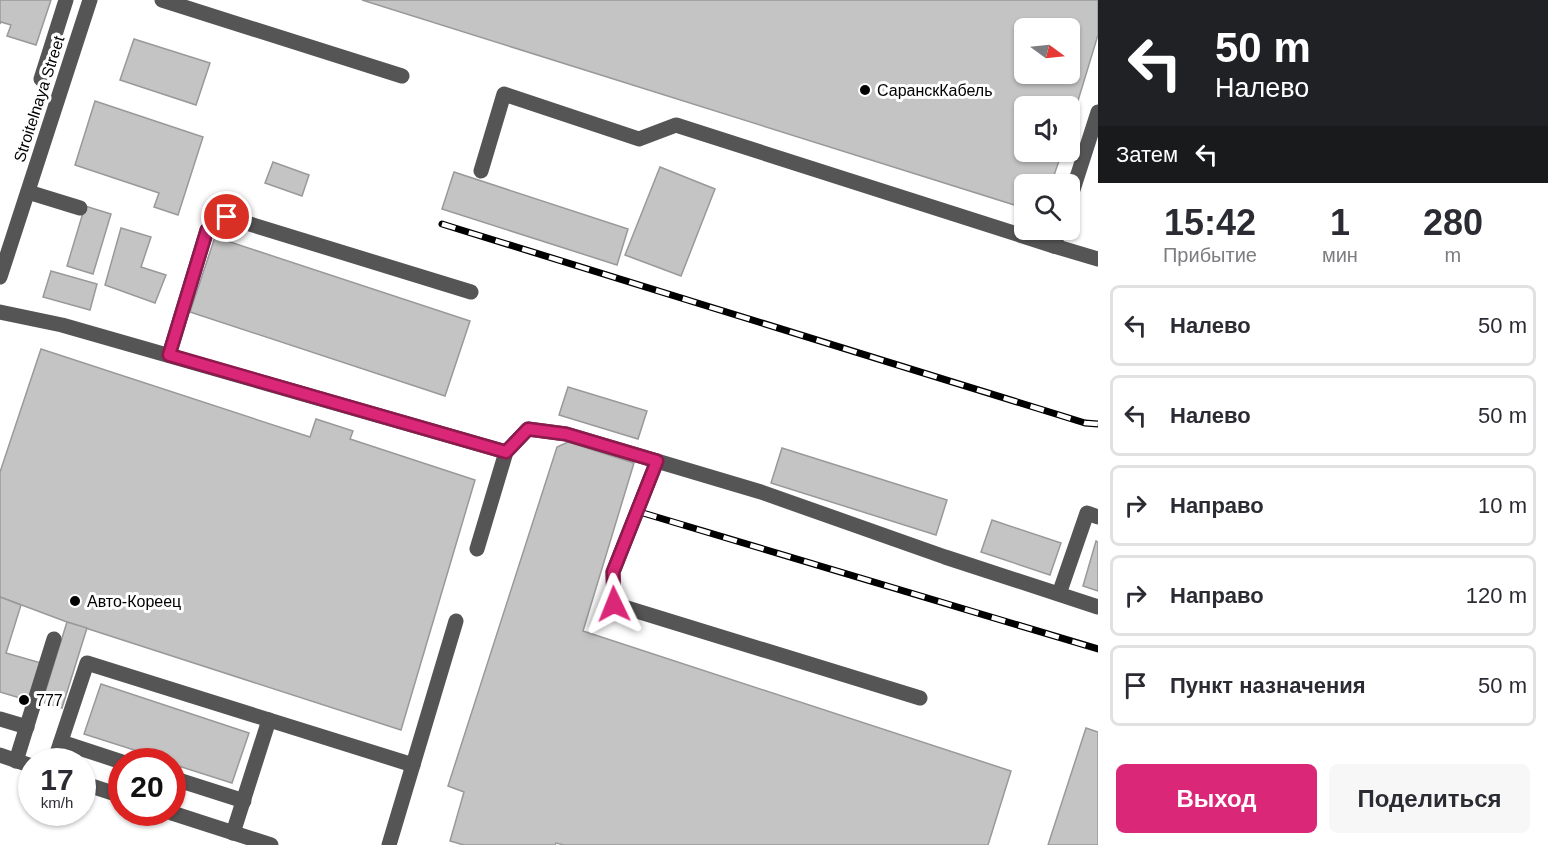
<!DOCTYPE html>
<html lang="ru">
<head>
<meta charset="utf-8">
<style>
  :root { --surface:#fff; --page:#f7f7f7; --text:#2b2b33; --muted:#7c7c81; --line:#e1e1e2; --accent:#db2777 }
  body { margin:0; font-family:Arial,sans-serif; background:var(--page); color:var(--text); height:100vh; display:flex; flex-direction:column; font-size:22px; white-space:nowrap }
  * { box-sizing:border-box; margin:0 }
  p { font-size:20px; color:var(--muted) }
  .icon { flex:none; width:33px; height:33px; fill:none; stroke:currentColor; stroke-width:2; stroke-linecap:round; stroke-linejoin:round }
  .map { position:relative; flex:1; overflow:hidden }
  .drawer { display:flex; flex-direction:column; background:var(--surface); width:450px }
  .drawer>* { flex:none }
  .banner { background:#202124; color:#fff; overflow:hidden }
  .needle { width:39px; rotate:105deg }
  .tools { position:absolute; left:1014px; top:18px; display:grid; gap:12px }
  .tools a { display:grid; place-items:center; width:66px; height:66px; border-radius:9px; background:var(--surface); box-shadow:0 2px 4px #0004; font-size:30px }
  .speed { position:absolute; left:18px; top:748px; display:flex; gap:12px; font-size:30px; font-weight:700; text-align:center }
  .speed>* { display:grid; place-content:center; width:78px; height:78px; border-radius:50%; background:var(--surface); box-shadow:0 2px 4px #0004; line-height:1 }
  .speed small { font-size:15px; font-weight:400 }
  .speed .limit { border:9px solid #d22; background:#fff; color:#111 }
  .pin { position:absolute; display:grid; place-items:center; width:51px; height:51px; color:#fff; margin:-26px; border:3px solid #fff; border-radius:50%; box-shadow:0 2px 6px #0007 }
  .me { position:absolute; width:66px; margin:-33px; rotate:358deg; stroke-linejoin:round; filter:drop-shadow(0 0 4px #0008) }
  .turn { display:flex; align-items:center; gap:21px; height:126px; padding:0 18px; font-size:27px }
  .turn .icon { width:78px; height:78px; stroke-width:2.5 }
  .turn b { display:block; font-size:42px; line-height:51px }
  .then { display:flex; align-items:center; height:57px; padding:0 18px; background:#0003; gap:12px; font-size:22px }
  .eta { display:flex; justify-content:space-evenly; align-items:center; height:102px; text-align:center }
  .eta b { font-size:36px; font-weight:600; line-height:42px }
  .primary-button { display:flex; gap:12px; margin-top:auto; padding:12px 18px }
  .primary-button a { flex:1; height:69px; border-radius:9px; background:var(--accent); color:#fff; font-size:24px; font-weight:600; line-height:69px; text-align:center }
  .primary-button a+a { background:var(--page); color:var(--text) }
  ul { padding:0; list-style:none }
  li { display:flex; align-items:center; gap:18px; height:81px; margin:0 12px 9px; padding:0 6px; border:3px solid var(--line); border-radius:9px }
  li div { flex:1 }
  li b { display:block; font-size:22px }
  li em { font-style:normal }
  main { display:flex; flex:1; min-height:0 }
  .map>svg:first-child { display:block }
  .building { fill:#c4c4c4; stroke:#999; stroke-width:1.5; fill-rule:evenodd }
  .lines { fill:none; stroke-linecap:round; stroke-linejoin:round }
  .minor { stroke:#555; stroke-width:15 }
  .rail-casing { stroke:#000; stroke-width:7 }
  .rail { stroke:#fff; stroke-width:4.5; stroke-dasharray:14; stroke-linecap:butt }
  .route-casing { stroke:#8e194d; stroke-width:15 }
  .route { stroke:#db2777; stroke-width:10 }
  .poi-dot { fill:#000; stroke:#fff; stroke-width:2 }
  .labels { text-anchor:middle; dominant-baseline:central; stroke-width:6; stroke-linejoin:round; paint-order:stroke }
  .poi-label { font-size:16px; fill:#000; stroke:#fff; text-anchor:start }
  .street-label { font-size:16px; fill:#000; stroke:#fff }
</style>
</head>
<body>
<main>
<div class="map">
<svg width="1098" height="845" viewBox="0 0 1098 845">
  <rect width="100%" height="100%" fill="#fff"/>
  <g class="building">
    <polygon points="0,0 51,0 36,45 7,36 11,25 1,22 0,24"/>
    <path d="M362 0H1098V35L1070 127V106H1024V152H1062L1051 184H1024V208ZM1024 28H1070V74H1024Z"/>
    <polygon points="134,39 210,63 196,105 120,80"/>
    <polygon points="95,101 203,137 178,215 154,207 159,193 75,165"/>
    <polygon points="273,162 309,175 302,196 265,183"/>
    <polygon points="660,167 715,189 681,276 625,255"/>
    <polygon points="454,172 628,229 617,265 442,209"/>
    <polygon points="85,206 111,214 93,274 67,266"/>
    <polygon points="121,228 151,237 141,267 166,275 155,303 105,285"/>
    <polygon points="215,237 470,321 445,396 190,312"/>
    <polygon points="51,271 97,284 90,310 43,297"/>
    <polygon points="41,349 310,437 316,419 353,431 350,439 475,480 401,730 67,622 0,597 0,472"/>
    <polygon points="568,387 647,411 638,439 559,415"/>
    <polygon points="568,442 634,463 583,631 1011,771 988,845 564,845 556,843 555,845 464,845 450,841 464,792 448,786 557,447"/>
    <polygon points="782,448 947,500 936,535 771,483"/>
    <polygon points="992,520 1061,543 1050,575 981,552"/>
    <polygon points="1096,541 1098,542 1098,591 1083,586"/>
    <polygon points="0,597 21,605 6,653 41,663 30,701 0,692"/>
    <polygon points="67,622 87,628 62,708 42,702"/>
    <polygon points="101,684 249,733 232,783 172,764 172,762 84,734"/>
    <polygon points="1086,728 1098,732 1098,845 1048,845"/>
  </g>
  <g class="lines">
    <g class="minor">
      <polyline points="162,0 402,76"/>
      <polyline points="41,79 66,0"/>
      <polyline points="481,171 504,94 639,139 676,125 1054,246 1059,230"/>
      <polyline points="28,192 80,208"/>
      <polyline points="1070,199 1098,112"/>
      <polyline points="1054,246 1098,259"/>
      <polyline points="0,277 90,0"/>
      <polyline points="0,312 62,325 506,452"/>
      <polyline points="169,355 207,230 227,217 471,292"/>
      <polyline points="657,461 613,572 614,604 920,698"/>
      <polyline points="477,549 506,452 528,429 566,434 761,492 945,557 1098,607"/>
      <polyline points="1059,594 1087,513 1098,517"/>
      <polyline points="0,719 27,727"/>
      <polyline points="61,742 122,762"/>
      <polyline points="0,755 32,766"/>
      <polyline points="16,761 54,639"/>
      <polyline points="54,762 87,663 413,765"/>
      <polyline points="172,778 244,801"/>
      <polyline points="82,783 122,796"/>
      <polyline points="172,813 271,845"/>
      <polyline points="233,833 269,720"/>
      <polyline points="389,845 456,621"/>
    </g>
    <defs>
      <g id="rail">
        <polyline points="442,224 1085,423 1098,424"/>
        <polyline points="643,513 1098,649"/>
      </g>
    </defs>
    <use href="#rail" class="rail-casing"/>
    <use href="#rail" class="rail"/>
  </g>
  <g class="lines">
    <defs>
      <polyline id="route" points="227,217 207,230 169,355 506,452 528,429 566,434 657,461 613,572 614,604"/>
    </defs>
    <use href="#route" class="route-casing"/>
    <use href="#route" class="route"/>
  </g>
  <g class="poi-dot">
    <circle cx="865" cy="90" r="6"/>
    <circle cx="75" cy="601" r="6"/>
    <circle cx="24" cy="700" r="6"/>
  </g>
  <g class="labels">
    <g class="poi-label">
      <text x="877" y="90">СаранскКабель</text>
      <text x="87" y="601">Авто-Кореец</text>
      <text x="36" y="700">777</text>
    </g>
    <g class="street-label">
      <text transform="translate(39 99) rotate(-72)">Stroitelnaya Street</text>
    </g>
  </g>
</svg>
<div class="tools">
<a><svg class="needle" viewBox="-14 -14 28 28"><path d="M0-13l5 13h-10z" fill="#e53935"/><path d="M0 13l5-13h-10z" fill="#7c7c81"/></svg></a>
<a><svg class="icon" aria-label="sound" viewBox="0 0 24 24"><path d="M4 9h4l5-4v14l-5-4H4zM17 9q2 3 0 6"/></svg></a>
<a><svg class="icon" aria-label="search" viewBox="0 0 24 24"><circle cx="10" cy="10" r="6"/><path d="M15 15l6 6"/></svg></a>
</div>
<div class="speed"><div>17<small>km/h</small></div><div class="limit">20</div></div>
<div class="pin" style="left:227px;top:217px;background:#d93025"><svg class="icon" aria-label="arrive" viewBox="0 0 24 24"><path d="M6 21V4h12l-3 4 3 4H6"/></svg></div>
<svg class="me" style="left:614px;top:604px" viewBox="-20 -20 40 40"><path d="M0-17L14 15 0 8-14 15z" fill="#db2777" stroke="#fff" stroke-width="4"/></svg>
</div>
<section class="drawer">
<div class="banner">
<div class="turn"><svg class="icon" aria-label="left" viewBox="0 0 24 24"><path d="M17 20v-9H6M10 6l-5 5 5 5"/></svg><div><b>50 m</b>Налево</div></div>
<div class="then">Затем<svg class="icon" aria-label="left" viewBox="0 0 24 24"><path d="M17 20v-9H6M10 6l-5 5 5 5"/></svg></div>
</div>
<div class="eta">
<div><b>15:42</b><p>Прибытие</p></div>
<div><b>1</b><p>мин</p></div>
<div><b>280</b><p>m</p></div>
</div>
<ul>
<li><svg class="icon" aria-label="left" viewBox="0 0 24 24"><path d="M17 20v-9H6M10 6l-5 5 5 5"/></svg><div><b>Налево</b></div><em>50 m</em></li>
<li><svg class="icon" aria-label="left" viewBox="0 0 24 24"><path d="M17 20v-9H6M10 6l-5 5 5 5"/></svg><div><b>Налево</b></div><em>50 m</em></li>
<li><svg class="icon" aria-label="right" viewBox="0 0 24 24"><path d="M7 20v-9h11M14 6l5 5-5 5"/></svg><div><b>Направо</b></div><em>10 m</em></li>
<li><svg class="icon" aria-label="right" viewBox="0 0 24 24"><path d="M7 20v-9h11M14 6l5 5-5 5"/></svg><div><b>Направо</b></div><em>120 m</em></li>
<li><svg class="icon" aria-label="arrive" viewBox="0 0 24 24"><path d="M6 21V4h12l-3 4 3 4H6"/></svg><div><b>Пункт назначения</b></div><em>50 m</em></li>
</ul>
<div class="primary-button"><a>Выход</a><a>Поделиться</a></div>
</section>
</main>
</body>
</html>
